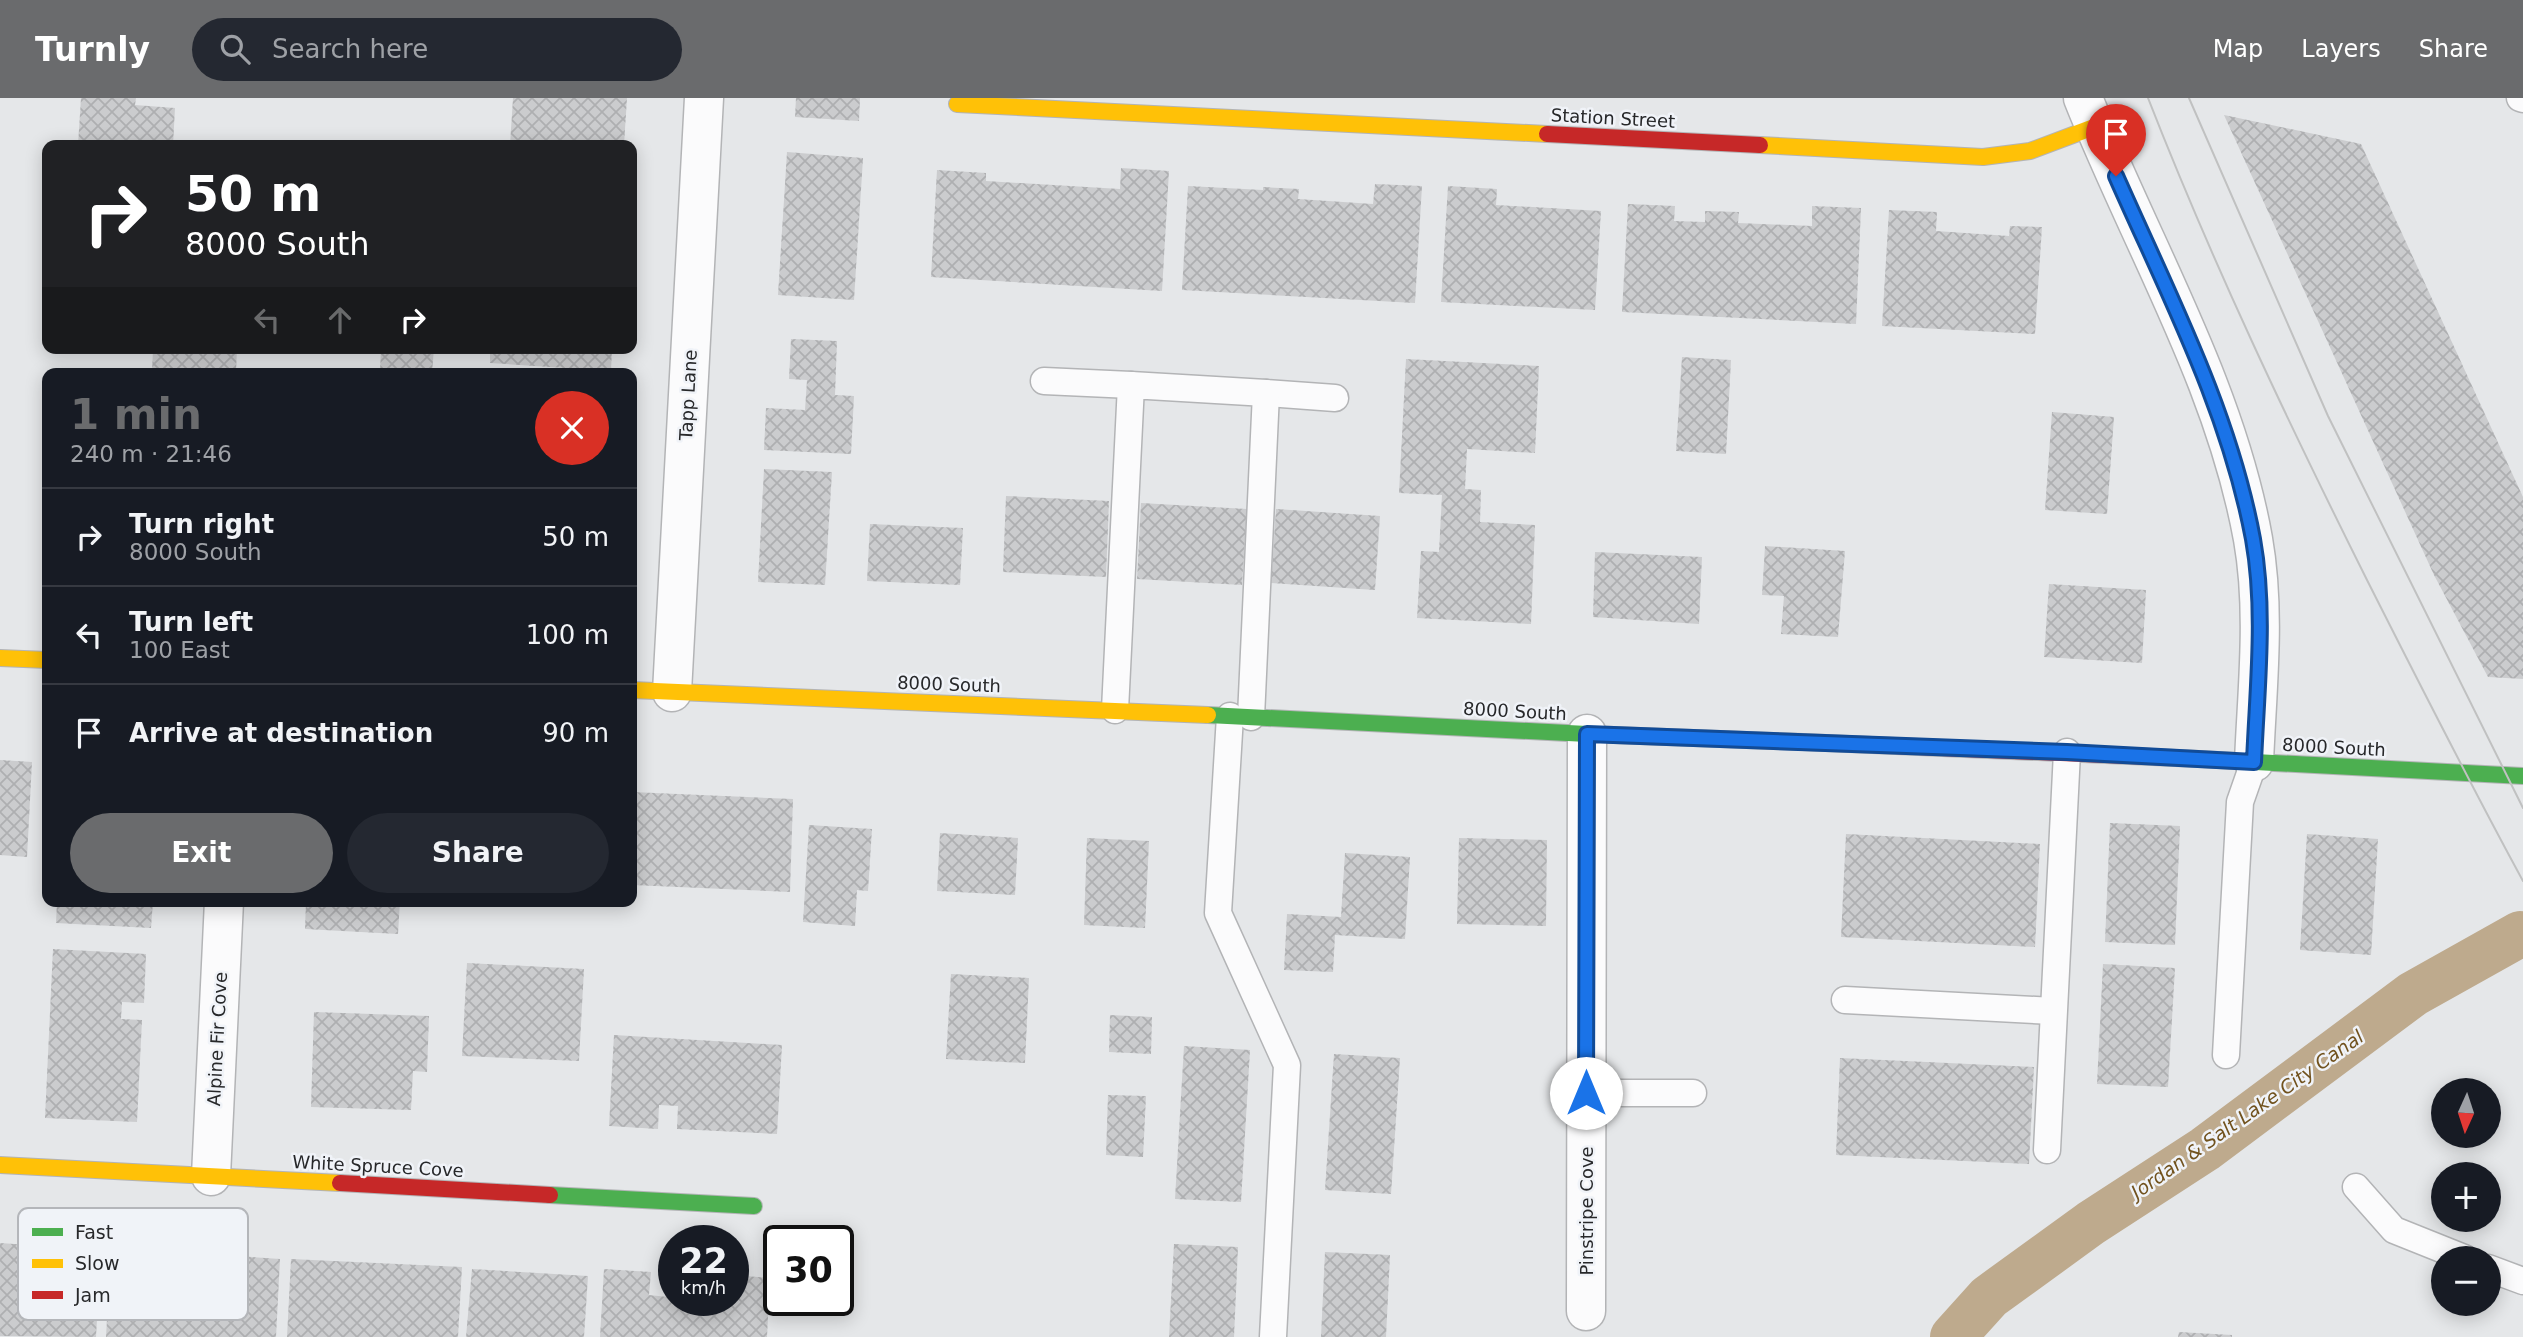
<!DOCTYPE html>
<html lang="en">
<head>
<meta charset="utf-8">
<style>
  :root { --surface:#171b24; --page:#242831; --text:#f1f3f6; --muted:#9ea1a6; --line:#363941; --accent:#6a6b6d }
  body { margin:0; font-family:"DejaVu Sans",sans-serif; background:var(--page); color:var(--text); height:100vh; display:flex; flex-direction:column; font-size:26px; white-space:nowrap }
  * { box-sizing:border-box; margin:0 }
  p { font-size:23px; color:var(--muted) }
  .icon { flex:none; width:38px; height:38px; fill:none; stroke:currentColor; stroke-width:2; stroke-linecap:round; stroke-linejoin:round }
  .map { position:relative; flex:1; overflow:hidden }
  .details { position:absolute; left:42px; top:270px; width:595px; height:539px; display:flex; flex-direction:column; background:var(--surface); border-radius:14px; box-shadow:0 4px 18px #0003 }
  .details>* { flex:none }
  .top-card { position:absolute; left:42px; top:42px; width:595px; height:214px; border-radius:14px; box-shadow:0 4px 18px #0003; background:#202124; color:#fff; overflow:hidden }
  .needle { width:46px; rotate:183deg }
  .fabs { position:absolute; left:2431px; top:980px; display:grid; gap:14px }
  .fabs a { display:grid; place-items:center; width:70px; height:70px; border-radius:50%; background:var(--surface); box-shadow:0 4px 18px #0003; font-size:35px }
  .speed { position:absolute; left:658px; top:1127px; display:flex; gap:14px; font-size:35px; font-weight:700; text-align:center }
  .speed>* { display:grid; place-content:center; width:91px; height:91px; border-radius:50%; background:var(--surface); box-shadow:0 4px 18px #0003; line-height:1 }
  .speed small { font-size:18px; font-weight:400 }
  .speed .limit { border:4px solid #111; border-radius:10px; background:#fff; color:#111 }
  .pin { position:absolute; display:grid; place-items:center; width:60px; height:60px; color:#fff; margin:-72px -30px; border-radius:50% 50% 50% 0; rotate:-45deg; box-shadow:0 0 7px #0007 }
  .pin .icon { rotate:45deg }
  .me { position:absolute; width:77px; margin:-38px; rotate:0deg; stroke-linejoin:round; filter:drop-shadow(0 0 5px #0008) }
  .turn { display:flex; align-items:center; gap:24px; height:147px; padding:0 28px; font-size:32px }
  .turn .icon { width:91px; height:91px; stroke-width:2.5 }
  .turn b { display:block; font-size:49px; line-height:60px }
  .lanes { display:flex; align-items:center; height:66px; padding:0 28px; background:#0003; justify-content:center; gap:35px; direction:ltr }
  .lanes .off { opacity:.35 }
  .round { display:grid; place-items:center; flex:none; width:74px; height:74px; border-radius:37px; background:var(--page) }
  .head { display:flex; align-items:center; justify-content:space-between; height:119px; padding:0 28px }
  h1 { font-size:42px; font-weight:700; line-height:52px; color:var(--accent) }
  .primary-button { display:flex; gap:14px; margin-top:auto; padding:14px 28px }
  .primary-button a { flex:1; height:80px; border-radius:42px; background:var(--accent); color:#fff; font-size:28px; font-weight:700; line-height:80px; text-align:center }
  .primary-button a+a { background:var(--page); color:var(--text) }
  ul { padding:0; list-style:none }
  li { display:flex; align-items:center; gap:21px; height:98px; padding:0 28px; border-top:2px solid var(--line) }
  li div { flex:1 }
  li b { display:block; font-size:26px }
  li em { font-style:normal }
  header { display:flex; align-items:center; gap:42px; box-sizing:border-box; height:98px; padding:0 35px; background:var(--accent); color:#fff }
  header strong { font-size:33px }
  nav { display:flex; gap:38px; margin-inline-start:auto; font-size:24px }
  .search { width:490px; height:63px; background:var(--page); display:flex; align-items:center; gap:18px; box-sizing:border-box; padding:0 24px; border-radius:38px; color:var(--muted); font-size:26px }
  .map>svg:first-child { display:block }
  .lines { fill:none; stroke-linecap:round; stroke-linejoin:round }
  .canal { stroke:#beaa8d; stroke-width:46 }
  .building { fill:url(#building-cross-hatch) }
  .lane-casing { stroke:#b3b4b6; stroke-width:29 }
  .street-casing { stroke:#b3b4b6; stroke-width:41 }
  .fast-casing { stroke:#b3b4b6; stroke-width:18 }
  .slow-casing { stroke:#b3b4b6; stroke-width:18 }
  .jam-casing { stroke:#b3b4b6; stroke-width:18 }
  .lane { stroke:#fbfbfc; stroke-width:26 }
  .street { stroke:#fbfbfc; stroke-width:38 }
  .fast { stroke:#4caf50; stroke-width:16 }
  .slow { stroke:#ffc107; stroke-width:16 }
  .jam { stroke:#c62828; stroke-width:16 }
  .tram { stroke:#c0c1c1; stroke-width:2 }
  .route-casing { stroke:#114b97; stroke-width:18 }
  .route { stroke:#1a73e8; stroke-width:12 }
  .labels { text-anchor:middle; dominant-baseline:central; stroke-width:5; stroke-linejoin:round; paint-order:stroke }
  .street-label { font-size:18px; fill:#27282a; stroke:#f0f3f8 }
  .water-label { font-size:19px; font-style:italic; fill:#71521e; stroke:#f0f3f8 }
  .key { fill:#f0f3f8; stroke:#b4b6ba; stroke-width:2 }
  .key-label { font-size:19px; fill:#27282a }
</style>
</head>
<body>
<header>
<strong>Turnly</strong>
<div class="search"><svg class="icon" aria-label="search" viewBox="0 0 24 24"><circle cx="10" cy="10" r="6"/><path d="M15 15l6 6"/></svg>Search here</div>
<nav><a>Map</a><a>Layers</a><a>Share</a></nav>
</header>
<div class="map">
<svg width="2523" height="1239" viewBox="0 0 2523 1239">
  <defs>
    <pattern id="building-cross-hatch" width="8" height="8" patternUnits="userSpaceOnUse" patternTransform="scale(1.75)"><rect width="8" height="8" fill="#cbccce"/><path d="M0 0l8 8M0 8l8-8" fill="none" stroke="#aeafb1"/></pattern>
  </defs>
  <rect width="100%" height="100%" fill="#e5e7e9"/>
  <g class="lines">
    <polyline class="canal" points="1953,1239 1989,1199 2091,1125 2205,1051 2413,896 2520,836"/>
  </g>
  <g class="building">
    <polygon points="81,0 136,0 135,7 175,10 173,47 78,47"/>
    <polygon points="513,0 627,0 624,47 510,47"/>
    <polygon points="796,0 860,0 859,23 795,19"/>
    <polygon points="2224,17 2361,46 2523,399 2523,581 2488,579 2434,477"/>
    <polygon points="787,54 863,60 854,202 778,197"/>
    <polygon points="1121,70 1169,73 1162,193 931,179 937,72 986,75 986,83 1120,91"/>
    <polygon points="1375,86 1422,88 1415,205 1182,192 1188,88 1263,92 1263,89 1299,91 1298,101 1373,106"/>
    <polygon points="1448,88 1497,91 1496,107 1601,113 1595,212 1441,204"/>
    <polygon points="1628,106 1675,108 1674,123 1705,124 1705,113 1739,114 1738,125 1812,128 1812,108 1861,110 1856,226 1622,214"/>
    <polygon points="1889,112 1937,114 1936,133 2009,138 2010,128 2042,129 2035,236 1882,228"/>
    <polygon points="791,241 837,243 835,297 854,298 851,356 764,352 766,310 805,312 807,282 789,281"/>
    <polygon points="153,250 237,250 236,275 152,275"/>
    <polygon points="381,250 434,250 432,275 380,275"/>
    <polygon points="490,250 612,250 611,273 490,265"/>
    <polygon points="1682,259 1731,262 1726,356 1676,353"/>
    <polygon points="1406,261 1539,268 1535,355 1467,351 1465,391 1481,392 1480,424 1535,427 1531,526 1417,520 1421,453 1439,454 1442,397 1399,395"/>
    <polygon points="2052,314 2114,319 2107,416 2045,412"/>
    <polygon points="764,371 832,374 825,487 758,484"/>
    <polygon points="1006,398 1109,403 1106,479 1003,474"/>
    <polygon points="1141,405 1247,411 1242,487 1137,481"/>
    <polygon points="1276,411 1380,418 1375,492 1271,485"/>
    <polygon points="870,426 963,430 960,487 867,483"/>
    <polygon points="1765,448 1845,453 1838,539 1781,536 1784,498 1762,497"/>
    <polygon points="1595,454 1702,459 1699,526 1593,519"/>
    <polygon points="2049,486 2146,492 2142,565 2044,559"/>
    <polygon points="0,662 32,664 27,759 0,757"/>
    <polygon points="632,694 793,701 790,794 632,787"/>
    <polygon points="2110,725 2180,728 2175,847 2105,844"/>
    <polygon points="809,727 872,731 868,793 857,792 855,828 803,824"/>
    <polygon points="940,735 1018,740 1015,797 937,793"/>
    <polygon points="1846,736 2040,746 2035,849 1841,839"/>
    <polygon points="2307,736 2378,741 2371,857 2300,852"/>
    <polygon points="1087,740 1149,743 1145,830 1084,827"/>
    <polygon points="1459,740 1547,742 1546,828 1457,826"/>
    <polygon points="1345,755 1410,759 1405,841 1335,837 1333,874 1284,872 1287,816 1341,819"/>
    <polygon points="57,803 153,803 151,830 56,825"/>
    <polygon points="306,803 400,803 398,836 305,831"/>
    <polygon points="53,851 146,856 144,905 122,904 121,921 142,922 137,1024 45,1020"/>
    <polygon points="467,865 584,871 579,963 462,958"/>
    <polygon points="2103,866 2175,870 2168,989 2097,986"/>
    <polygon points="951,876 1029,880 1025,965 946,961"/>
    <polygon points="314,914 429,918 427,974 413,973 411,1012 311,1009"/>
    <polygon points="1110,917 1152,919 1151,956 1109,954"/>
    <polygon points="614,937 782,947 777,1036 677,1031 678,1008 659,1007 658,1031 609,1028"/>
    <polygon points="1184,948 1250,952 1241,1104 1175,1101"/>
    <polygon points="1334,956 1400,960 1391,1096 1325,1092"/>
    <polygon points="1840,960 2034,969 2029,1066 1836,1057"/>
    <polygon points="1108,997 1146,998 1143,1059 1106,1057"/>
    <polygon points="0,1145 101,1152 96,1239 0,1238"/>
    <polygon points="1174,1146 1238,1149 1234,1239 1169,1239"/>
    <polygon points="111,1149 280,1161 276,1239 106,1239"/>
    <polygon points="1325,1154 1390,1157 1386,1239 1321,1239"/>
    <polygon points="291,1161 462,1169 458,1239 287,1239"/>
    <polygon points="472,1171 588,1178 584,1239 466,1239"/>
    <polygon points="604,1171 651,1174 649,1197 668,1199 670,1174 674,1174 674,1202 733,1202 733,1177 770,1180 767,1239 600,1239"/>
    <polygon points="2179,1234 2232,1237 2232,1239 2178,1239"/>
  </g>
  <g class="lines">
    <defs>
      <g id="lane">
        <polyline points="2520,0 2523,1"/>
        <polyline points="1044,283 1131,287"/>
        <polyline points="1266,295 1335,300"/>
        <polyline points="1115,612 1131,287 1266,295 1251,619"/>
        <polyline points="1230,618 1218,815 1287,967 1273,1239"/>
        <polyline points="1845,902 2053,913"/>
        <polyline points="2226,957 2240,704 2254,664"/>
        <polyline points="1586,995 1693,995"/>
        <polyline points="2047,1052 2067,654"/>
        <polyline points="2356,1089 2394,1132 2464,1160"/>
        <polyline points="2488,1170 2523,1183"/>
      </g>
      <g id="street">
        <path d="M2083 0C2141 146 2225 285 2253 441 2266 514 2257 591 2254 664"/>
        <polyline points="672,594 704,0"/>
        <polyline points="211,1078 224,803"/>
        <polyline points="1586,1213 1587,636"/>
      </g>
      <g id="fast">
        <polyline points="1208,617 1587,636 1803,644"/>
        <polyline points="2199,661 2523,678"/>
        <polyline points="550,1097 754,1108"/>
      </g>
      <g id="slow">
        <polyline points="957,6 1547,36"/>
        <polyline points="1760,47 1983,59 2030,53 2094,29"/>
        <polyline points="0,560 47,562"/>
        <polyline points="632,592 1208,617"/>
        <polyline points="0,1067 340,1085"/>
      </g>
      <g id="jam">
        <polyline points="1547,36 1760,47"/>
        <polyline points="1803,644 2199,661"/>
        <polyline points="340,1085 550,1097"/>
      </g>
    </defs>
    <use href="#lane" class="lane-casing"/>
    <use href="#street" class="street-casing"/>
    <use href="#fast" class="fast-casing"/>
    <use href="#slow" class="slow-casing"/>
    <use href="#jam" class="jam-casing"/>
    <use href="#lane" class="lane"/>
    <use href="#street" class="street"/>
    <use href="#fast" class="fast"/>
    <use href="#slow" class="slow"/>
    <use href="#jam" class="jam"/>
    <g class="tram">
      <path d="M2148 0C2212 164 2288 324 2367 482 2418 583 2469 684 2523 783"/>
      <polyline points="2189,0 2328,318 2523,710"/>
    </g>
  </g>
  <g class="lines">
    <defs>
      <path id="route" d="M1586 995 1587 636 2067 654 2254 664C2257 591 2266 513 2253 441 2229 312 2168 196 2116 78"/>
    </defs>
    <use href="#route" class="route-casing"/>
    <use href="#route" class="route"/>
  </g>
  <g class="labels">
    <g class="street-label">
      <text transform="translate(1613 20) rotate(3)">Station Street</text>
      <text transform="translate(688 297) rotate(-87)">Tapp Lane</text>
      <text transform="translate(949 586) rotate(2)">8000 South</text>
      <text transform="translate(1515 613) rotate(3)">8000 South</text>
      <text transform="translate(2334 649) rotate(3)">8000 South</text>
      <text transform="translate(217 941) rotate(-87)">Alpine Fir Cove</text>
      <text transform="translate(378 1068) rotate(3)">White Spruce Cove</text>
      <text transform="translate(1586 1113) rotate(-90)">Pinstripe Cove</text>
    </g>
    <g class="water-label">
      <text transform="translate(2247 1016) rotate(-35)">Jordan &amp; Salt Lake City Canal</text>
    </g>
  </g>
  <rect x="18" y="1110" width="230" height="112" rx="10" class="key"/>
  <rect x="32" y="1130" width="31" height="8" fill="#4caf50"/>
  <rect x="32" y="1161" width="31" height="9" fill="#ffc107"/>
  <rect x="32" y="1193" width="31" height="8" fill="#c62828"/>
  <g class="key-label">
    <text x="75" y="1141">Fast</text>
    <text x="75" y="1172">Slow</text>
    <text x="75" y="1204">Jam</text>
  </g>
</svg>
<div class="fabs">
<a><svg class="needle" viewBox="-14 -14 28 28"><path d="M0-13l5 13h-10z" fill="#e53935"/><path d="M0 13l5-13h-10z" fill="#9ea1a6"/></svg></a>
<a>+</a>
<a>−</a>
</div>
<div class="speed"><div>22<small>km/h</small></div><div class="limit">30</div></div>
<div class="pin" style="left:2116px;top:78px;background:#d93025"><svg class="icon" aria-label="arrive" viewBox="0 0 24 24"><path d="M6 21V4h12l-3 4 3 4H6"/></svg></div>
<svg class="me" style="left:1586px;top:995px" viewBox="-20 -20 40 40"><circle r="19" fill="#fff"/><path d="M0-13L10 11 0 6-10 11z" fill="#1a73e8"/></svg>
<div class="top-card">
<div class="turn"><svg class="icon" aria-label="right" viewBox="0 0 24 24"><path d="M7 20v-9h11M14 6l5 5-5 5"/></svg><div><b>50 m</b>8000 South</div></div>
<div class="lanes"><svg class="icon off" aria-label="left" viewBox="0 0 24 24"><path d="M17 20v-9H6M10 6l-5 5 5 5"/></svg><svg class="icon off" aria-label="ahead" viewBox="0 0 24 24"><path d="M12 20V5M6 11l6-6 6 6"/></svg><svg class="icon" aria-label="right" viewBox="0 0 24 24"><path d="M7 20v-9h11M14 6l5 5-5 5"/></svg></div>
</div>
<section class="details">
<div class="head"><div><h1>1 min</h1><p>240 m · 21:46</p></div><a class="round" style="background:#d93025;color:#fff"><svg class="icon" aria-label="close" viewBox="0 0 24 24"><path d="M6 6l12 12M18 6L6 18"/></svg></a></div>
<ul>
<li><svg class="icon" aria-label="right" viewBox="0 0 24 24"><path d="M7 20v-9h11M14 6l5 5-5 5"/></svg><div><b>Turn right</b><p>8000 South</p></div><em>50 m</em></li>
<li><svg class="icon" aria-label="left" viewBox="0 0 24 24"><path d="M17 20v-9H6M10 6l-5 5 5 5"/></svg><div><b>Turn left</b><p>100 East</p></div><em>100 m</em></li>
<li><svg class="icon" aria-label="arrive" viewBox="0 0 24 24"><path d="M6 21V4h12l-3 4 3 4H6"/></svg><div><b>Arrive at destination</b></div><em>90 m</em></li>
</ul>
<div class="primary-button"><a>Exit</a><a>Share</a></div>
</section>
</div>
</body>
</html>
